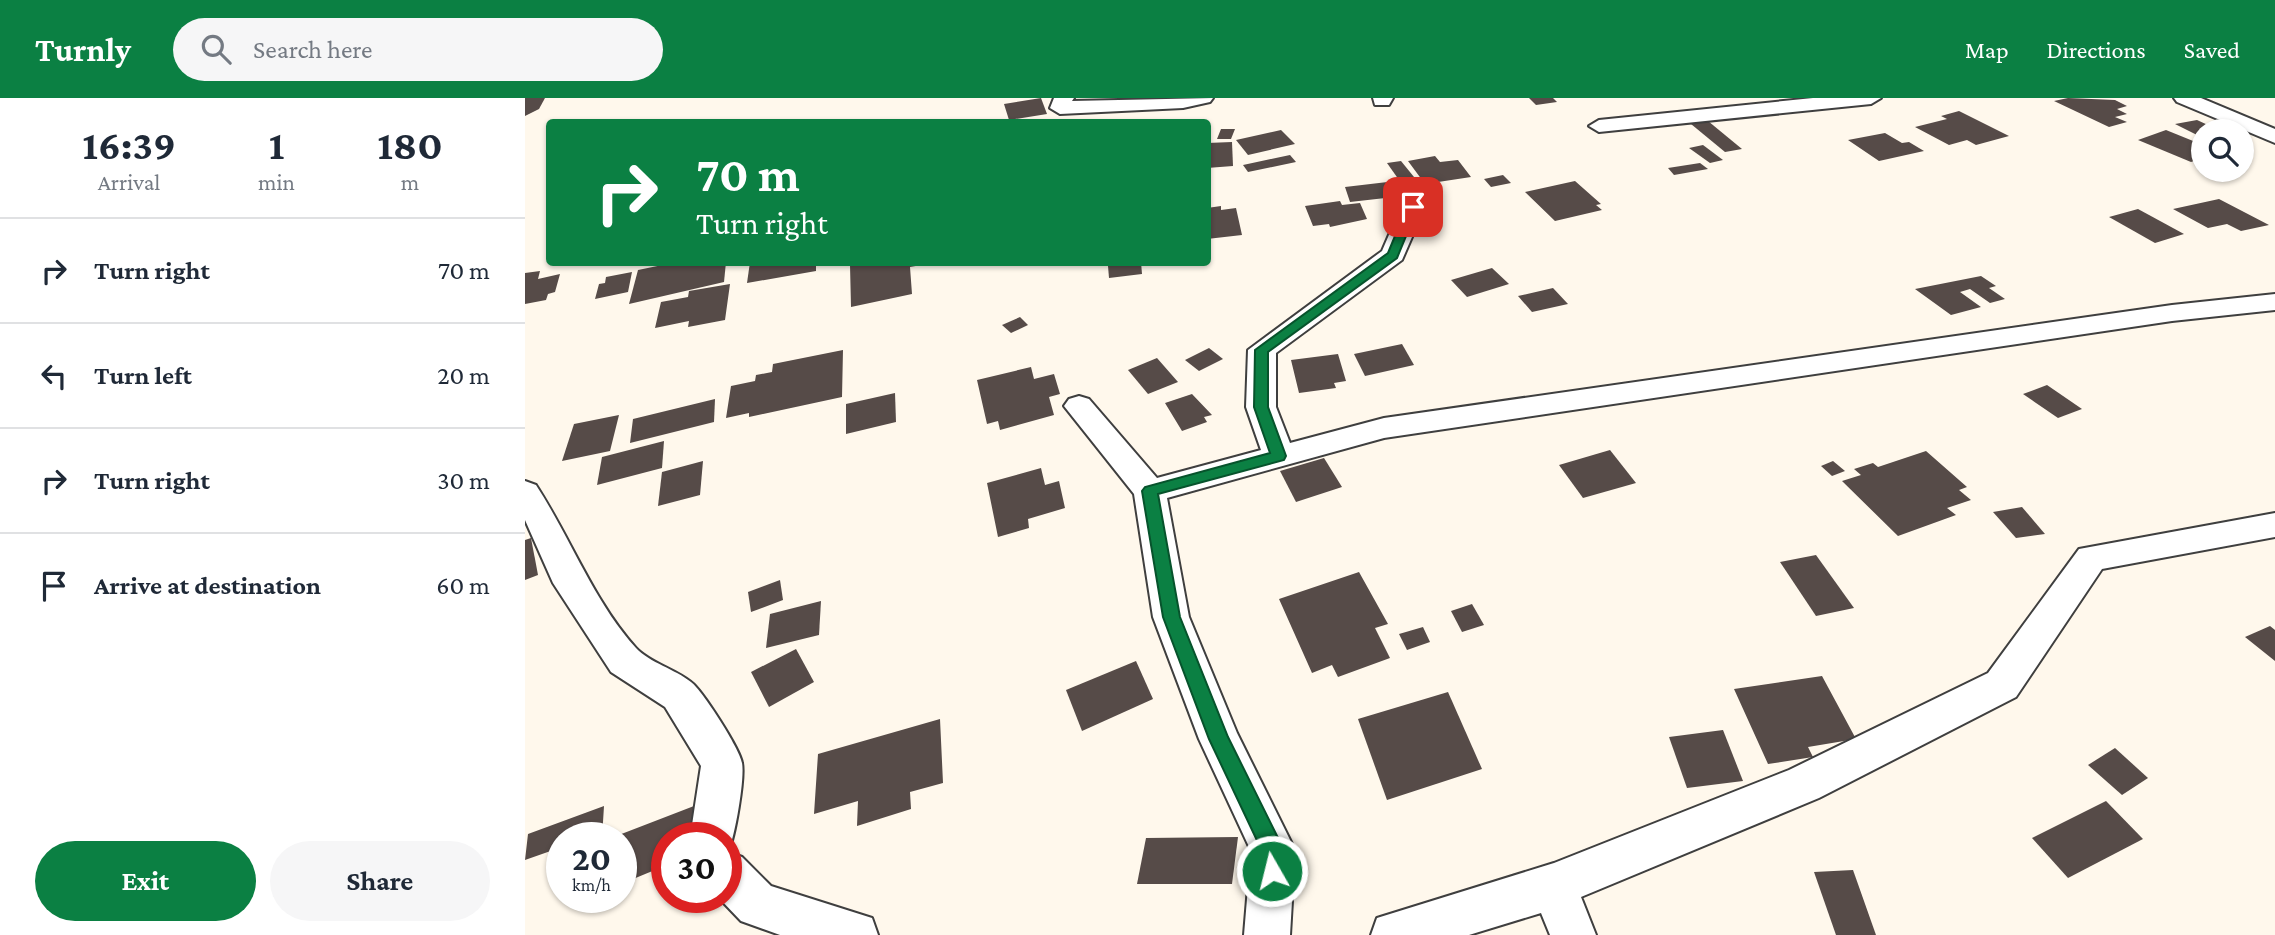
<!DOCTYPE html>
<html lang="en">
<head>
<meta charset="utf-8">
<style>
  :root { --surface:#fff; --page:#f6f6f7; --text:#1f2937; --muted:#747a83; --line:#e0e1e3; --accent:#0b8043 }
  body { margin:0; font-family:"Crimson Pro",serif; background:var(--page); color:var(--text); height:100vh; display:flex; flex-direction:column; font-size:26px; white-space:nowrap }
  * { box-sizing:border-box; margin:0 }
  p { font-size:23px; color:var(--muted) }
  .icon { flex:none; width:38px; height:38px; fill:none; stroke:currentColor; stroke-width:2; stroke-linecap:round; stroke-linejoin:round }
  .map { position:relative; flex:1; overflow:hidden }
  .sheet { display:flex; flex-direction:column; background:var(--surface); width:525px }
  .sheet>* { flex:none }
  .guide { position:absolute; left:21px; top:21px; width:665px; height:147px; border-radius:7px; box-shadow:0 2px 5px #0004; background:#0b8043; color:#fff; overflow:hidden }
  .buttons { position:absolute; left:1666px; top:21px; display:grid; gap:14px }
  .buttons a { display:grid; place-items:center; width:63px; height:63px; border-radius:50%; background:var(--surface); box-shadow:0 2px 5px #0004; font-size:35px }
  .speed { position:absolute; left:21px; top:724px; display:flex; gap:14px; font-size:35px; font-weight:700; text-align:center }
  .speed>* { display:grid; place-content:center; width:91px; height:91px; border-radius:50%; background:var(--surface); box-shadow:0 2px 5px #0004; line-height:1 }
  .speed small { font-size:18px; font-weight:400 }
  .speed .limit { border:10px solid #d22; background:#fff; color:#111 }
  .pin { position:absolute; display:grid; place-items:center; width:60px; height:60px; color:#fff; margin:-30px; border-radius:14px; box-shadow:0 4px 10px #0006 }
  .me { position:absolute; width:77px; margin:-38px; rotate:352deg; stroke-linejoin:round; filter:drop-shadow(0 0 5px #0008) }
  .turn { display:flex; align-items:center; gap:24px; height:147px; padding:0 35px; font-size:32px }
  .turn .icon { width:91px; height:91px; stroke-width:2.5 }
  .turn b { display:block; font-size:49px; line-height:60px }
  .eta { display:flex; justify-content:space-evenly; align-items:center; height:119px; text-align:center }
  .eta b { font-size:42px; font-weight:700; line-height:49px }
  .primary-button { display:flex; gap:14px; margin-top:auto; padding:14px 35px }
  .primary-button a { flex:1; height:80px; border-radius:42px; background:var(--accent); color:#fff; font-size:28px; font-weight:700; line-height:80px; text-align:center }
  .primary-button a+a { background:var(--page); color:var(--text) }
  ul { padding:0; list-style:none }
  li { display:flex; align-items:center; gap:21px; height:105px; padding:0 35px; border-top:2px solid var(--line) }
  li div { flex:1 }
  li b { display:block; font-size:26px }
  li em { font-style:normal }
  header { display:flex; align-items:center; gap:42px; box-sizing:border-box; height:98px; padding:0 35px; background:var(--accent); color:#fff }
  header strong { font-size:33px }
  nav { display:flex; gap:38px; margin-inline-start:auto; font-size:24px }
  .search { width:490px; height:63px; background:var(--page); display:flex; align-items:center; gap:18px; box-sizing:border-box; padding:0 24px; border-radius:38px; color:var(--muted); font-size:26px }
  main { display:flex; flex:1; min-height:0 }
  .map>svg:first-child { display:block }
  .building { fill:#564b48 }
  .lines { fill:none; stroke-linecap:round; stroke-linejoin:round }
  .minor-casing { stroke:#3f3f3f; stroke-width:4 }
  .minor { fill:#fff; fill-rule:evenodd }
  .route { fill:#0b8043; stroke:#07532c; stroke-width:2 }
</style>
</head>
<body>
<header>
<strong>Turnly</strong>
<div class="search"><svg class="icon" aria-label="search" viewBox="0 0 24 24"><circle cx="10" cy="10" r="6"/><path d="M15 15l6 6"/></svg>Search here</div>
<nav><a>Map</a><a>Directions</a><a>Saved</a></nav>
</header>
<main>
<section class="sheet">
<div class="eta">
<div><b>16:39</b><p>Arrival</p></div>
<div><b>1</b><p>min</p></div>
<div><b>180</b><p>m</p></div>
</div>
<ul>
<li><svg class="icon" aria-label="right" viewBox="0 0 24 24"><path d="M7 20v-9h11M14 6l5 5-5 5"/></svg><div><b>Turn right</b></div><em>70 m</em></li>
<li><svg class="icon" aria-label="left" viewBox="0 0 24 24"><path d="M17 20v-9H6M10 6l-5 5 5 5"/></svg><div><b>Turn left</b></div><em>20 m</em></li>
<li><svg class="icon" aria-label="right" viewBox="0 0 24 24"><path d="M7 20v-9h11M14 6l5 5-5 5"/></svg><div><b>Turn right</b></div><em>30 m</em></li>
<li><svg class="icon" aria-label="arrive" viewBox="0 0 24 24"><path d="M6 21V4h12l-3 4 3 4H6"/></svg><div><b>Arrive at destination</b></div><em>60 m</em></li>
</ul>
<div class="primary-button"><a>Exit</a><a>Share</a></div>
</section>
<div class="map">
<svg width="1750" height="837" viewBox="0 0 1750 837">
  <rect width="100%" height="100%" fill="#fff8ec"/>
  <g class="building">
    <polygon points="0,0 20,0 14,11 0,18"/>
    <polygon points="516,0 522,16 484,22 479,6"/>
    <polygon points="1004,0 1028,0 1032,4 1011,7"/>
    <polygon points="1543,0 1590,2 1602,8 1592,11 1602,16 1590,19 1602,24 1584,29 1529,3"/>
    <polygon points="1434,13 1484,38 1451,47 1442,42 1424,47 1390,29 1422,21 1416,18"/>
    <polygon points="1672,22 1696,33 1678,33 1678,40 1650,26"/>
    <polygon points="1183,23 1217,51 1200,54 1166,26"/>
    <polygon points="696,31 710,31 706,41 692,41"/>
    <polygon points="756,32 770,46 723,57 711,42"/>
    <polygon points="1641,32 1678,47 1678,60 1666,64 1613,42"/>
    <polygon points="1360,35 1377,45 1384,44 1399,53 1354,63 1323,42"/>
    <polygon points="707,44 708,68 682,70 682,45"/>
    <polygon points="1178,47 1198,62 1185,65 1164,50"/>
    <polygon points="765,57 771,64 723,74 718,67"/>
    <polygon points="910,58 915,64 933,62 946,79 900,86 883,63"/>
    <polygon points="876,63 889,79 874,82 862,65"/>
    <polygon points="1175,65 1183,71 1149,77 1143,70"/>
    <polygon points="978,77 986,85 966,89 959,81"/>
    <polygon points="871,83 878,98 825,104 820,89"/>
    <polygon points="1050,83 1076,106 1071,107 1077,112 1030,123 1000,94"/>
    <polygon points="1694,101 1744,127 1716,133 1702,126 1683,130 1648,111"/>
    <polygon points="815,103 817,107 835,105 842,121 805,129 804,126 788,128 780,108"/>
    <polygon points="696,108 696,112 711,110 717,137 682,141 682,110"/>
    <polygon points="1613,111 1659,136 1630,145 1584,119"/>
    <polygon points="152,164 201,164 199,184 104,206 113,172"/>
    <polygon points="225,164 291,164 291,173 222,185"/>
    <polygon points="336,164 402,164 402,166 385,169 387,196 326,209 325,167"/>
    <polygon points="610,164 616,164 617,176 584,180 583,168"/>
    <polygon points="967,170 984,186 942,199 926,182"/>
    <polygon points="15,173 13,181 35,176 30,194 23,196 21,202 0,206 0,175"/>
    <polygon points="107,174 103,194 70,201 74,186 80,185 81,179"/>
    <polygon points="1456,178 1471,188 1464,190 1480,201 1465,205 1445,191 1435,194 1456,209 1426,217 1390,191"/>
    <polygon points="205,186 200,222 163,229 164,223 130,230 136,204 163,199 164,193"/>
    <polygon points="1028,190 1043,206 1007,214 993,198"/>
    <polygon points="495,219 503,227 486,235 477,227"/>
    <polygon points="877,246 889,267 840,278 829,256"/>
    <polygon points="684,250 698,261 674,273 660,262"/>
    <polygon points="318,252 317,299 224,319 224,315 201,320 206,288 230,283 231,277 247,274 248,266"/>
    <polygon points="813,256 821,283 809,285 811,290 774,295 766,262"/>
    <polygon points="632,260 653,284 623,296 603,272"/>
    <polygon points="506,269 509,281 529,276 535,296 524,299 529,317 475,332 473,323 462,326 452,282"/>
    <polygon points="1522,287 1557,311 1533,320 1498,296"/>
    <polygon points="370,295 371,324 321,336 321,306"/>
    <polygon points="667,296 687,317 679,319 682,324 657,333 640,305"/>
    <polygon points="190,301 189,324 105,345 108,321"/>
    <polygon points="94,317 85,353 37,363 49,326"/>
    <polygon points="139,343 137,370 72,387 77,359"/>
    <polygon points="1085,352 1111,385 1058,400 1034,367"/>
    <polygon points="1401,353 1442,389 1434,392 1446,402 1422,410 1431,417 1373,438 1317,383 1336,377 1329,371 1348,365 1353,369"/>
    <polygon points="799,360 817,389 771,404 755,373"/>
    <polygon points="178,363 175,397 133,408 137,374"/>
    <polygon points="1308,363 1320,373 1307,378 1296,368"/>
    <polygon points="516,370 520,387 534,383 540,410 503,421 504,430 473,439 462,385"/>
    <polygon points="1497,409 1520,436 1491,440 1468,414"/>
    <polygon points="6,440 13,477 0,482 0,442"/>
    <polygon points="1291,457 1329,510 1291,518 1255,464"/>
    <polygon points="834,474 863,526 850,530 865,560 813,579 807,567 787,575 754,501"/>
    <polygon points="255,482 258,502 226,514 223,494"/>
    <polygon points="296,503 294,537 241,550 245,516"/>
    <polygon points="947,506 959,527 937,534 926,513"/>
    <polygon points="1745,528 1750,532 1750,563 1720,539"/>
    <polygon points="898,529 905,544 882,552 874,536"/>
    <polygon points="271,551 289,584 244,609 226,574"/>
    <polygon points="611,563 628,601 557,633 541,592"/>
    <polygon points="1297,578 1331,641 1283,649 1288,659 1243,666 1209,591"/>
    <polygon points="923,594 957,671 862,702 833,621"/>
    <polygon points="415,621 418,685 385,694 386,711 332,728 333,703 289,716 293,656"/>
    <polygon points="1198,632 1218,683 1162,690 1144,639"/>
    <polygon points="1590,650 1623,680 1597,697 1563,667"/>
    <polygon points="1581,703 1618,741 1543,780 1507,740"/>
    <polygon points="79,708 77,740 37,740 37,749 0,762 3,736"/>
    <polygon points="169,708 170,740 142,740 142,767 96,786 96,740 86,740"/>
    <polygon points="713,739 707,786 612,786 621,740"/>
    <polygon points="1328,772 1351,837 1311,837 1289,774"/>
  </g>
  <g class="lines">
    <defs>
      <g id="minor">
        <polygon points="529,0 549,0 547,3 688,0 685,4 658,10 535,16 525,10"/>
        <polygon points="848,0 868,0 864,7 850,7"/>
        <polygon points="1288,0 1356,0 1346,6 1074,34 1064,28 1074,22"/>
        <polygon points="1649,0 1676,0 1750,31 1750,45 1652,4"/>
        <polygon points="888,102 896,104 900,109 877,162 751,255 751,309 765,345 859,320 1647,207 1750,196 1750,212 1647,223 859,340 642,400 664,519 712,635 770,752 765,837 719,837 726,753 674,641 628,519 609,396 539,308 544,301 554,298 564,301 632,380 736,352 721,309 723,252 857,153 876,109 880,104"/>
        <path d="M0 383 11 387C45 439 69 504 111 550 125 565 150 571 166 584 177 592 215 651 217 665 220 680 210 739 203 754L217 759 246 788 347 820 353 837H255L216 823 194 800H201V740H165L176 668 140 609 86 574 28 485 0 422Z"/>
        <polygon points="1750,415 1750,439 1577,471 1491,599 1294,700 1056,799 1071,837 1025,837 1016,815 944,837 846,837 852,820 1029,765 1264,672 1463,575 1554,451"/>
      </g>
    </defs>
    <use href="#minor" class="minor-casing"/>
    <use href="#minor" class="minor"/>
  </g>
  <polygon class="route" points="888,106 893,109 872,160 743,254 743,309 761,358 759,362 633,396 655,519 703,639 759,752 754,781 747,784 739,781 736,773 737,753 684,641 638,519 617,393 620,389 745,355 729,309 730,252 863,155 882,109"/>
</svg>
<div class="buttons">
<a><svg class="icon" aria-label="search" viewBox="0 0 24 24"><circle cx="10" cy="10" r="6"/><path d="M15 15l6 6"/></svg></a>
</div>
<div class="speed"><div>20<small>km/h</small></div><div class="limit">30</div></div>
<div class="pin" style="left:888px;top:109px;background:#d93025"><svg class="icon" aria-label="arrive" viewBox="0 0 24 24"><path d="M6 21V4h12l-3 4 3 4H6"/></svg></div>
<svg class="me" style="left:747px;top:773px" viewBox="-20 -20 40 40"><circle r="17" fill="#0b8043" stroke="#fff" stroke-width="3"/><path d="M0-11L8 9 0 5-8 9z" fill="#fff"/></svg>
<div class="guide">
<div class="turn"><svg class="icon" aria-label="right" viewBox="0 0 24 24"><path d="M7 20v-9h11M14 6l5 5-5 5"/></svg><div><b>70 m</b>Turn right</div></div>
</div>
</div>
</main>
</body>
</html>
